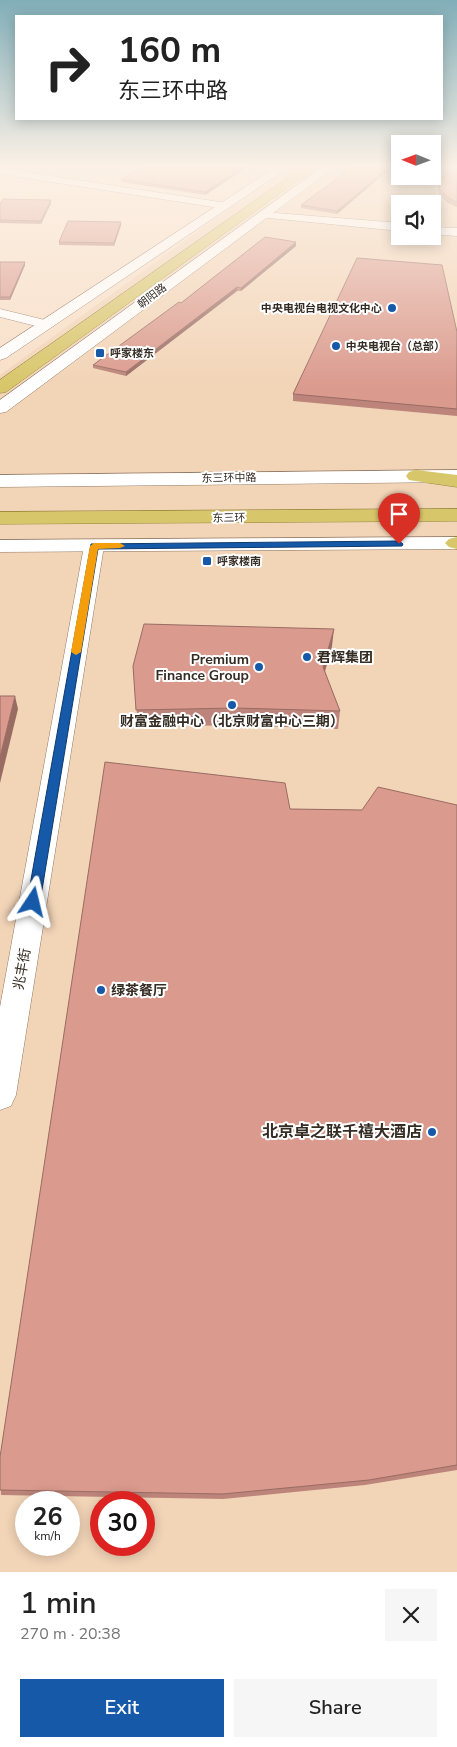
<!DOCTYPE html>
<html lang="en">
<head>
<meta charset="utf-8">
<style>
  :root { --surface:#fff; --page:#f6f6f6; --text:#222; --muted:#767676; --accent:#1659a9 }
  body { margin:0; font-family:"Nunito Sans","Noto Sans SC",sans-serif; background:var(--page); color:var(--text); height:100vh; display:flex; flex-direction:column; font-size:19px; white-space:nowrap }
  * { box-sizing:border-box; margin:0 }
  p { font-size:16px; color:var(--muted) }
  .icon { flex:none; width:28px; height:28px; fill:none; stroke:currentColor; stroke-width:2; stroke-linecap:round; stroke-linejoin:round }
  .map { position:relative; height:1572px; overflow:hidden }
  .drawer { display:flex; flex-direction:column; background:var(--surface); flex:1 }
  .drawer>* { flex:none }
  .banner { position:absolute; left:15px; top:15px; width:428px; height:105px; border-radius:0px; box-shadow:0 2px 12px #0003; background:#fff; color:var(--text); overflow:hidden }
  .needle { width:32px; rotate:271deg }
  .controls { position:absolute; left:391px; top:135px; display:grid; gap:10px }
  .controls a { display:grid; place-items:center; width:50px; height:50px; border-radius:0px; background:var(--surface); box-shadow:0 2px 12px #0003; font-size:25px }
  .speed { position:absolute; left:15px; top:1491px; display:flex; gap:10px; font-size:25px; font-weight:700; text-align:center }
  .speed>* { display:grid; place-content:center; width:65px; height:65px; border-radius:50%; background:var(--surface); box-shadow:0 2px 12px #0003; line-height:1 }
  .speed small { font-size:12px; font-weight:400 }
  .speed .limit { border:8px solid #d22; background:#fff; color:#111 }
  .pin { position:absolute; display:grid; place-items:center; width:42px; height:42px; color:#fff; margin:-51px -21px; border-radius:50% 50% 50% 0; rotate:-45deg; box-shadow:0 0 5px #0007 }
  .pin .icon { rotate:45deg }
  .me { position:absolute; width:55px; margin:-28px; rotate:10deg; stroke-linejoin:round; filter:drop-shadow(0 0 4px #0008) }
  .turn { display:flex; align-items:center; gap:18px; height:105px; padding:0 20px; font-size:22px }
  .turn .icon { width:65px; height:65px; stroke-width:2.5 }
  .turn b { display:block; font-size:35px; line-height:42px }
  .round { display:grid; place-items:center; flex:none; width:52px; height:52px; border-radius:0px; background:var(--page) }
  .overview { display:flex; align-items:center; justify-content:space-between; height:85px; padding:0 20px }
  h1 { font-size:30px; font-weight:600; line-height:38px }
  .button { display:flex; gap:10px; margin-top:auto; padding:10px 20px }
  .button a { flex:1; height:58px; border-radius:0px; background:var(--accent); color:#fff; font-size:20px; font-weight:600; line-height:58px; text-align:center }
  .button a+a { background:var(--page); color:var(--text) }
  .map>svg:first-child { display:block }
  .built { fill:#f2d4b7; fill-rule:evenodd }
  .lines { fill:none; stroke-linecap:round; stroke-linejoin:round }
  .minor-casing { stroke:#8f7864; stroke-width:1 }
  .tertiary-casing { stroke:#8f7864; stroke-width:1 }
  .trunk-casing { stroke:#988739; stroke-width:1 }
  .minor { fill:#fff; fill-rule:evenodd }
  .tertiary { fill:#fff; fill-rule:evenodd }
  .trunk { fill:#d8c66a; fill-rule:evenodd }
  .wall { fill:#bc847a }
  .shaded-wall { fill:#996c63 }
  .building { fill:#db9a8e; stroke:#996c63 }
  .route { fill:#1659a9; stroke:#0e3a6e }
  .slow { fill:#f59e0b }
  .poi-dot { fill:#1659a9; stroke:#fff; stroke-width:2 }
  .labels { text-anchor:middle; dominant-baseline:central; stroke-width:4; stroke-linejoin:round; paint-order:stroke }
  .far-street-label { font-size:11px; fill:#352c23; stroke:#fff }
  .far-poi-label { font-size:11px; font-weight:bold; fill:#352c23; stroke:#fff; text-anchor:start }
  .poi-label { font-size:14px; font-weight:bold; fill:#352c23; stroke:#fff; text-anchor:start }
  .street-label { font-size:14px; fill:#352c23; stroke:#fff }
  .near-poi-label { font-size:16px; font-weight:bold; fill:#352c23; stroke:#fff; text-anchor:end }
</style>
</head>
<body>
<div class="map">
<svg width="457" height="1572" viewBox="0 0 457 1572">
  <rect width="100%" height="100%" fill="#f8dfc8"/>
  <path class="built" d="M287 167H400V176H432L433 167H457V1572H0V375ZM400 204H432V236H400ZM26 1502H69V1545H26ZM101 1502H144V1545H101Z"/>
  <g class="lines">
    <defs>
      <g id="minor">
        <polygon points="0,168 226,203 232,206 226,209 0,174"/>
        <polygon points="263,212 400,223 400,231 259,217 257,215"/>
        <polygon points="432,227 457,228 457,236 432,234"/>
        <polygon points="0,309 53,322 55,325 48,329 0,317"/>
        <polygon points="94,540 101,542 104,546 16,1095 11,1106 0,1110 0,1007 84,546 87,542"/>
      </g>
      <g id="tertiary">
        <polygon points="276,167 289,167 6,358 0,360 0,348"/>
        <polygon points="322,167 335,167 6,412 0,413 0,400"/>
        <polygon points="457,470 457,482 0,487 0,475"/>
        <polygon points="457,537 457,549 0,552 0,540"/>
      </g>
      <g id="trunk">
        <polygon points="303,167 316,167 6,392 0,393 0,380"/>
        <polygon points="416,470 457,475 457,487 409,480 406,476 409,472"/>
        <polygon points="457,509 457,521 0,524 0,512"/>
        <polygon points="457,537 457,549 449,547 445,543 449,539"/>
      </g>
    </defs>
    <use href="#minor" class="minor-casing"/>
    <use href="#tertiary" class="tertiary-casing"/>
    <use href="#trunk" class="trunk-casing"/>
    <use href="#minor" class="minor"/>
    <use href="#tertiary" class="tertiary"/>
    <use href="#trunk" class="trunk"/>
  </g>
  <g class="wall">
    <polygon points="144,167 248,167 205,195 121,182 121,179"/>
    <polygon points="353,167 392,167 337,214 301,208 301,205"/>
    <polygon points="457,170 457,207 448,203 439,195 438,186 439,181"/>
    <polygon points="51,200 51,203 41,224 0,223 0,204"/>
    <polygon points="121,222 121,225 114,246 59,245 59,242"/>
    <polygon points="296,242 296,246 241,291 237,291 126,376 93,368 93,365 181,303"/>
    <polygon points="0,262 25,262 25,265 10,300 0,300"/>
    <polygon points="457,332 457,416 293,401 293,394"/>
    <polygon points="332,646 325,672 340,711 338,729 235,725 138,727 133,666"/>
    <polygon points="457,805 457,1470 365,1485 223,1499 1,1495 0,1457 290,809 362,810"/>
  </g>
  <g class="shaded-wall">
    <polygon points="244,167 248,167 205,195 205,192"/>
    <polygon points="389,167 392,167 337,214 337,211"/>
    <polygon points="51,200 51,203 41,224 41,221"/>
    <polygon points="121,222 121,225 114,246 114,243"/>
    <polygon points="296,242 296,246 241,291 241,288"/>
    <polygon points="25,262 25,265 10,300 10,297"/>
    <polygon points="237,287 237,291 126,376 126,372"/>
    <polygon points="334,629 332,646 321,684 323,667"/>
    <polygon points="15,696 18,709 0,783 0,757"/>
  </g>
  <g class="building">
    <polygon points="144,167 244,167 205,192 121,179"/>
    <polygon points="353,167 389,167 337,211 301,205"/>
    <polygon points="457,170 457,202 449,198 439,189 439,181 447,174"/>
    <polygon points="3,199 51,200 41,221 0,220 0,204"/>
    <polygon points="68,221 121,222 114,243 59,242"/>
    <polygon points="265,237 296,242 241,288 237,287 126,372 93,365 179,302 181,303"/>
    <polygon points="357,258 442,265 457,332 457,409 293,394"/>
    <polygon points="0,262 25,262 10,297 0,297"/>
    <polygon points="144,624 334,629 323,667 340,711 235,708 136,710 133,666"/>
    <polygon points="0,696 15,696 0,757"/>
    <polygon points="105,762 285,783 290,809 362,810 378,787 457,805 457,1465 369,1480 223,1494 0,1490 0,1457"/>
  </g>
  <linearGradient id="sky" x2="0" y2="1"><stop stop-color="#81aeb8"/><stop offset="0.43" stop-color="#fcf1e6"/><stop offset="1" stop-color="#fcf1e6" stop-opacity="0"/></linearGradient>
  <rect width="457" height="387" fill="url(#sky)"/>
  <polygon class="route" points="399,541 403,544 402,546 98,549 40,902 38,906 33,907 29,906 27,902 91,544"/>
  <polygon class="slow" points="94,543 120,543 125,546 120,548 98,549 81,652 76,655 71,652 90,546"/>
  <g class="poi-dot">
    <circle cx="392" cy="308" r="5"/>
    <circle cx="336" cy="346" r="5"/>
    <rect x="95" y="348" width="10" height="10" rx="2.5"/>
    <rect x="202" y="556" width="10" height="10" rx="2.5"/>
    <circle cx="307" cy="657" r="5"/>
    <circle cx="259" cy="667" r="5"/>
    <circle cx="232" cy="705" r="5"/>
    <circle cx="101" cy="990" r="5"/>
    <circle cx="432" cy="1132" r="5"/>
  </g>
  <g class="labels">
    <g class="far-street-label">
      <text transform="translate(152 296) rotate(-37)">朝阳路</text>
      <text transform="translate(229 478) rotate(-1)">东三环中路</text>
      <text transform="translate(229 518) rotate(-1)">东三环</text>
    </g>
    <g class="far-poi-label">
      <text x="382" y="308" text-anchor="end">中央电视台电视文化中心</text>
      <text x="346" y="346">中央电视台（总部）</text>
      <text x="110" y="353">呼家楼东</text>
      <text x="217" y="561">呼家楼南</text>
    </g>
    <g class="poi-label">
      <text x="317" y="657">君辉集团</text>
      <text x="249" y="659" text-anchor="end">Premium<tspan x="249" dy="16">Finance Group</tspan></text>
      <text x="232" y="721" text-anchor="middle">财富金融中心（北京财富中心三期）</text>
      <text x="111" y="990">绿茶餐厅</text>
    </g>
    <g class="street-label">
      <text transform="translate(22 969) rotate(-80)">兆丰街</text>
    </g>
    <g class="near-poi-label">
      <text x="422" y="1132">北京卓之联千禧大酒店</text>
    </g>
  </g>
</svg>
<div class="controls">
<a><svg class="needle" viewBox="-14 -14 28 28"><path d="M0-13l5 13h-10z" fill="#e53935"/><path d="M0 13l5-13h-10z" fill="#767676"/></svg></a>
<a><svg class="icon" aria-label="sound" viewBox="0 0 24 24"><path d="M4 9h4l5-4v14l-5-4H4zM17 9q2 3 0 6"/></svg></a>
</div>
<div class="speed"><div>26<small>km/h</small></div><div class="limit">30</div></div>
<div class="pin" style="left:399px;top:544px;background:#d93025"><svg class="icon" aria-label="arrive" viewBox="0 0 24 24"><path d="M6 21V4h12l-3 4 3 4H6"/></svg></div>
<svg class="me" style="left:33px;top:902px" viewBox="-20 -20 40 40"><path d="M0-17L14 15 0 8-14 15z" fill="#1659a9" stroke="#fff" stroke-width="4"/></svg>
<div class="banner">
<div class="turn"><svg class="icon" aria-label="right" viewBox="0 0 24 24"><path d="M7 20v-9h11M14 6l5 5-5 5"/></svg><div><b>160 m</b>东三环中路</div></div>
</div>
</div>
<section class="drawer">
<div class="overview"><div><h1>1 min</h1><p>270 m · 20:38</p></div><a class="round"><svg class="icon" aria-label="close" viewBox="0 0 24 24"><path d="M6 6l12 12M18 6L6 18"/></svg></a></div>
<div class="button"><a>Exit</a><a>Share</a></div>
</section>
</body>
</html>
